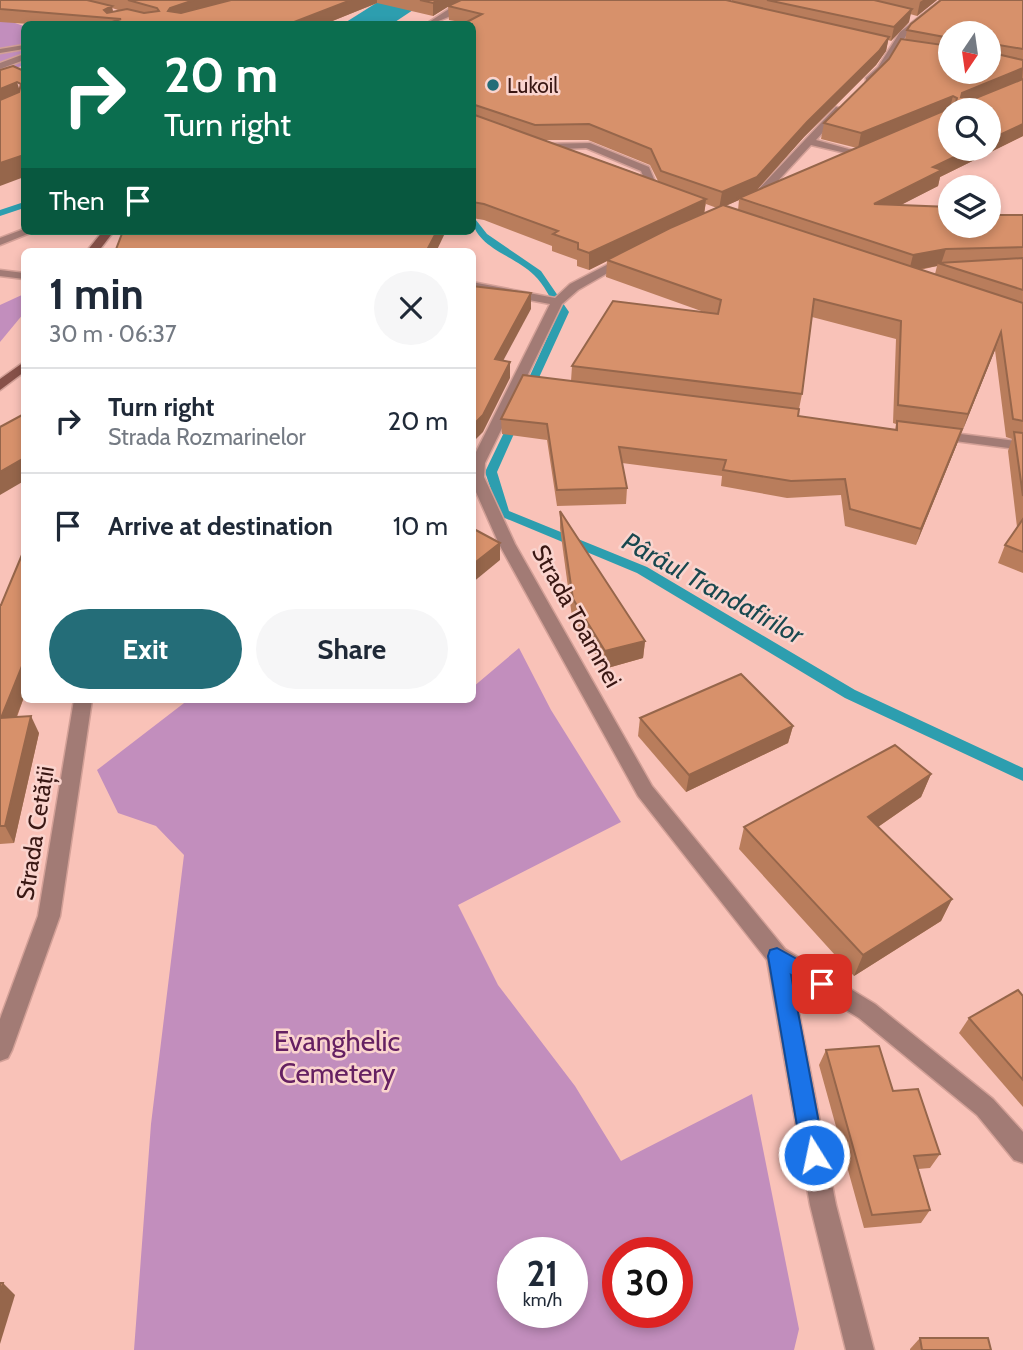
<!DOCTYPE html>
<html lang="en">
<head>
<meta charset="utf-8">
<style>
  :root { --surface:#fff; --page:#f6f6f7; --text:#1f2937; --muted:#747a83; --line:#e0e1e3; --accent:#246d78 }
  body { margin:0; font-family:Cabin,sans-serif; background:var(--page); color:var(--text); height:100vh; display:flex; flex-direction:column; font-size:26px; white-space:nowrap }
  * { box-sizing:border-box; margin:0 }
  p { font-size:23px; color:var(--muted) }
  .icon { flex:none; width:38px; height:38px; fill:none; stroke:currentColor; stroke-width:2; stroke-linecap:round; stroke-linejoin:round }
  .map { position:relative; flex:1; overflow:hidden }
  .sheet { position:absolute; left:21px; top:248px; width:455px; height:455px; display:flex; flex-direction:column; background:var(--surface); border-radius:10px; box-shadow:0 4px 10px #0003 }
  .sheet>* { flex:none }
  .top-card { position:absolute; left:21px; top:21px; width:455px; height:214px; border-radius:10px; box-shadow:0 4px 10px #0003; background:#0b6e4f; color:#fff; overflow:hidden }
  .needle { width:46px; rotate:193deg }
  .tools { position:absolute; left:938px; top:21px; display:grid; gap:14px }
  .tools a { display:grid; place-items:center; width:63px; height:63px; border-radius:50%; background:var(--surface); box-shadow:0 4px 10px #0003; font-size:35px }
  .speed { position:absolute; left:497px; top:1237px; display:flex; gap:14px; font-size:35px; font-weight:700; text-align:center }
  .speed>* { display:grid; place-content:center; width:91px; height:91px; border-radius:50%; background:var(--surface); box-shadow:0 4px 10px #0003; line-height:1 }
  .speed small { font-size:18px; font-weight:400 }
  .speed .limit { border:10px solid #d22; background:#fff; color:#111 }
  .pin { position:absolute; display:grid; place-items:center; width:60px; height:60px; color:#fff; margin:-30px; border-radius:14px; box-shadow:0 4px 10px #0006 }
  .me { position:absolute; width:77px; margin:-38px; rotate:350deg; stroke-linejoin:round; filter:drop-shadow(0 0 5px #0008) }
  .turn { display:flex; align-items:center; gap:24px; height:147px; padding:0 28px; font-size:32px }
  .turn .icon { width:91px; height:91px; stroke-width:2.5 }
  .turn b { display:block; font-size:49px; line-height:60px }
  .then { display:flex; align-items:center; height:66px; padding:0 28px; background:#0003; gap:14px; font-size:26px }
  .round { display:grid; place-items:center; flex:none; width:74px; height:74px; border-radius:37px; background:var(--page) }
  .head { display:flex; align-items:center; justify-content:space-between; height:119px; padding:0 28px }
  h1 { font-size:42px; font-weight:700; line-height:52px }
  .cta { display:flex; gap:14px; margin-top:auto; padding:14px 28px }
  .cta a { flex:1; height:80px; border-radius:42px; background:var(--accent); color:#fff; font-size:28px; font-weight:700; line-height:80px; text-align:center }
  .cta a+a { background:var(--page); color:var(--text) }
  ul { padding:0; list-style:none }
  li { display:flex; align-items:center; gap:21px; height:105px; padding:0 28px; border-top:2px solid var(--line) }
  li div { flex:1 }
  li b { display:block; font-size:26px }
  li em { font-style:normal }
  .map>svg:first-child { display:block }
  .green { fill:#c28ebd; fill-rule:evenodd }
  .water { fill:#2d9eaf }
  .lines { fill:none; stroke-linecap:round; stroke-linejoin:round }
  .stream { fill:#2d9eaf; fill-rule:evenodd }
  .service-casing { stroke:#d3a097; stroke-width:3 }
  .minor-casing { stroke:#d3a097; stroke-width:3 }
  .secondary-casing { stroke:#d3a097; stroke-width:3 }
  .service { fill:#a27b75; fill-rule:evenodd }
  .minor { fill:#a27b75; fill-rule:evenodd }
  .secondary { fill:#875149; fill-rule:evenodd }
  .wall { fill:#b97d5c; fill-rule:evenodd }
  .shaded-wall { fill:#96664b }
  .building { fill:#d7916b; stroke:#96664b; stroke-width:2 }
  .route { fill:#1a73e8; stroke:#114b97; stroke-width:2 }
  .poi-dot { fill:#246d78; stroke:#fad4ce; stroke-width:2.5 }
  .labels { text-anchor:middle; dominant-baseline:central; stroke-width:5; stroke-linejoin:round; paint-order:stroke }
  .far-poi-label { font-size:21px; fill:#391713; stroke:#fad4ce; text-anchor:start }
  .street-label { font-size:24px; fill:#391713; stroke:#fad4ce }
  .water-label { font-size:26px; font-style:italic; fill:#18484f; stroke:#fad4ce }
  .near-park-label { font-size:28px; fill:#652062; stroke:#fad4ce }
</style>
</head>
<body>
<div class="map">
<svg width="1023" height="1350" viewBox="0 0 1023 1350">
  <rect width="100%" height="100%" fill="#f9c2b8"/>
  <g class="green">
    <polygon points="0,18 24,26 24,65 0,74"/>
    <polygon points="24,294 24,313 0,342 0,305"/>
    <path d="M519 648 551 710 621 822 458 905 498 985 575 1086 621 1161 752 1094 799 1329 794 1350H134L151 1124 184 855 156 826 118 813 97 770 188 700H448L453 703 457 700H472L473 687ZM572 1253V1312H513V1253ZM677 1253V1312H618V1253Z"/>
  </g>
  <polygon class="water" points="381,0 428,0 392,24 343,24"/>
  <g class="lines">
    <g class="stream">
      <polygon points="24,202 24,208 0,216 0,210"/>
      <path d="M472 215 487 234 541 271 569 312 531 395 527 396 522 393 559 312C551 300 544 284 534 275 514 255 472 247 472 215Z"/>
      <polygon points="516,415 521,418 497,472 509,511 647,567 855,690 1023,768 1023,781 845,698 637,573 500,516 485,472 511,418"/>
    </g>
    <defs>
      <g id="service">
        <polygon points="24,45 24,49 0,53 0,49"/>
        <polygon points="24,54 24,60 0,69 0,63"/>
        <polygon points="590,143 649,167 659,191 658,193 650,193 641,171 586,148 538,150 533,147 538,144"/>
        <polygon points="0,270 24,273 24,279 0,276"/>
      </g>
      <g id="minor">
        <path d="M473 0H484C475 5 434 25 426 24L452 7Z"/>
        <polygon points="941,0 950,0 906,36 884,71 872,82 866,82 866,78 878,67 900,32"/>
        <polygon points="836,107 844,109 816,140 863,153 863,157 811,145 761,199 753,199 753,195"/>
        <polygon points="24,229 35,231 0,245 0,238"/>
        <polygon points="622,257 632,259 578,290 562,304 485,463 484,477 515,544 652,786 785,949 875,1004 993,1099 1023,1132 1023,1163 1014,1160 977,1115 859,1018 792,977 836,1205 874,1350 846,1350 810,1205 767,960 638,796 499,544 472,483 472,460 550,304 472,289 472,282 555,298 570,284"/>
        <polygon points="937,431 1023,442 1023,450 932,438 932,432"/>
        <polygon points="74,700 92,700 60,916 12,1050 8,1058 0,1061 0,1019 38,916"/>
      </g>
      <g id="secondary">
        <polygon points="103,231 114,231 98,252 86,252"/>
        <polygon points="24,362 24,372 0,390 0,379"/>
      </g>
    </defs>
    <use href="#service" class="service-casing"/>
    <use href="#minor" class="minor-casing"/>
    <use href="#secondary" class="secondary-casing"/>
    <use href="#service" class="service"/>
    <use href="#minor" class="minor"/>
    <use href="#secondary" class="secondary"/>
  </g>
  <g class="wall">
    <path d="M0 0H726L732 1V0H937L917 16 910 14 909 22 891 41 888 40 886 51 876 65 804 137 756 191 857 148 821 139 824 123 889 59 905 40 907 30 1023 0V136L940 177 938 186 900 205 998 215H1023V573L998 563 1005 545 1017 527 1008 451 1012 439 1006 437 995 350 916 545 845 526 841 495 787 498 721 486 722 476 622 463 627 488 626 504 557 506 547 440 502 434 501 419 571 381 572 366 704 312 606 277 607 261 589 270 577 266V260L552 251V246L484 220 472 218V24L449 20 448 6 433 16 377 3 325 24H29L0 22ZM112 8 121 11 113 12ZM950 33 989 72H950ZM544 140H588L650 165 658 181ZM739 200 738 210 725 206ZM706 203V204L717 208 704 213ZM937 266 935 274 920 270ZM812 317 896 339 893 423 896 424 895 430 798 416 799 409 802 394Z"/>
    <polygon points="560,511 645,641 643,658 604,669 572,617 560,528"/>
    <polygon points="24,550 24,697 17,717 39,733 14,843 0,844 0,605 1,605"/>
    <polygon points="640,718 793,726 788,743 686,792 638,736"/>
    <polygon points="931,774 921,797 878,827 952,899 941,921 854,976 739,849 744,827"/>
    <polygon points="1023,996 1023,1107 959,1033 969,1018"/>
    <polygon points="826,1050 893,1091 940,1154 930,1168 918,1169 930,1210 921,1223 864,1228 819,1065"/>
    <polygon points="920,1338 991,1350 910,1350 910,1349"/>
  </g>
  <g class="shaded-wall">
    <polygon points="194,0 252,0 172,22 168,11 170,8"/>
    <polygon points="351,0 377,0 377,3 325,24 289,24"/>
    <polygon points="437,0 465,0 451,5 433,16 433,3"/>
    <polygon points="923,0 937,0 917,16 920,2"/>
    <polygon points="112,6 114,18 106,18 104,10"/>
    <polygon points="912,9 909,22 891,41 894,27"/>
    <polygon points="889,37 886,51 876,65 804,137 754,193 739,198 739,200 719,209 722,192 807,122"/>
    <polygon points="1023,68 1022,81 958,108 962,93"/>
    <polygon points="17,82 23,101 0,110 0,89"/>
    <polygon points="953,96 949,111 858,148 861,133"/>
    <polygon points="1023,124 1023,136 940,177 938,186 870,221 874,204 933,167 971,149 989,149 989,140"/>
    <polygon points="24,155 24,177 0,186 0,163"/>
    <polygon points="706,199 704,215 607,260 607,261 589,270 589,253"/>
    <polygon points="437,231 446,231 436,252 426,252"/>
    <polygon points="946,249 941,264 938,263 937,266 909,271 913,255"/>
    <polygon points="531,293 531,309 495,376 495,359"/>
    <polygon points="1001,332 995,350 962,432 968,414"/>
    <polygon points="510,362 510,378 483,432 472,443 472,426"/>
    <polygon points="962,429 957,444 916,545 921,529"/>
    <polygon points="24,458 24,481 0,495 0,472"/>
    <polygon points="500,543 500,560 472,583 472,565"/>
    <polygon points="645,641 643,658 604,669 605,651"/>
    <polygon points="24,661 24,697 9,736 1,718"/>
    <polygon points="31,716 39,733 14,843 5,826"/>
    <polygon points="793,726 788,743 686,792 689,775"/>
    <polygon points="931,774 921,797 859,840 868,817"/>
    <polygon points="952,899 941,921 854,976 863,955"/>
    <polygon points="3,1283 15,1295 0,1344 0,1293"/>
  </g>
  <g class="building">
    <polygon points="0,0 87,0 112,6 104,10 107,13 127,9 144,13 159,11 157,8 128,0 194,0 170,8 168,11 181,13 231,0 351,0 289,24 106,24 121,19 0,9"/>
    <polygon points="420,0 437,0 433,3"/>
    <polygon points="461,0 726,0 889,37 879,51 807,122 757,177 722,192 661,171 651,149 589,124 535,125 472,104 472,24 463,24 482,14 448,6"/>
    <polygon points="767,0 874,0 912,9 894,27"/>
    <polygon points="941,0 1023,0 1023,49 993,44 990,47 992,53 1023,60 1023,68 962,93 961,97 976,98 1023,79 1023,124 989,140 989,110 950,110 950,149 971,149 933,167 942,170 874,204 950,207 950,226 989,226 989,208 998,215 1023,215 1023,247 946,249 913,255 739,198 955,106 957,98 953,96 861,133 824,123 889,59 901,39 950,46 950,72 989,72 989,33 950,33 950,38 907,30 911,24"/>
    <polygon points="13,66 24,71 24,155 0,163 0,100 19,92 21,84 17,82 0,89 0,70"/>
    <polygon points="472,114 706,199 589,253 578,249 578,243 553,234 558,231 484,204 472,202"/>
    <polygon points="723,205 1023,303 1023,421 1013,419 1001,332 968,414 898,405 901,321 814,299 802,394 572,366 613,301 718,314 721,300 607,260 670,228"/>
    <polygon points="123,231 437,231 426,252 115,252"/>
    <polygon points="1023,258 1023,290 938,263"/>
    <polygon points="472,286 531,293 495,359 510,362 483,415 472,426"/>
    <polygon points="523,375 799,409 798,416 897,430 897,421 962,429 921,529 850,509 845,479 791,481 723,470 726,460 619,447 627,488 557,490 547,424 501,419"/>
    <polygon points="24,414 24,458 0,472 0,427"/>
    <polygon points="1014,432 1023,433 1023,496"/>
    <polygon points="560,511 645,641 605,651 573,599"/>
    <polygon points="1023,519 1023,552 1005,545"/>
    <polygon points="472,528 500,543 472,565"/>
    <polygon points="24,550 24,661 1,718 31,716 5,826 0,826 0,605 1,605"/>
    <polygon points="741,674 793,726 689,775 640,718"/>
    <polygon points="895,745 931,774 868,817 952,899 863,955 744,827"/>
    <polygon points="1018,990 1023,996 1023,1080 969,1018"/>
    <polygon points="879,1046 893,1091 918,1089 940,1154 914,1156 930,1210 872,1215 826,1050"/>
    <polygon points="0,1283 3,1283 0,1293"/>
    <polygon points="920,1338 988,1338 991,1350 922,1350"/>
  </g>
  <polygon class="route" points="777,948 829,977 832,984 829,990 822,993 791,975 825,1155 821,1163 814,1167 806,1163 802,1155 768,956 770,950"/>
  <circle class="poi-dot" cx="493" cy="85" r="7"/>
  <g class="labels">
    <g class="far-poi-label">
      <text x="507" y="85">Lukoil</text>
    </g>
    <g class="street-label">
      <text transform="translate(577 616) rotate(61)">Strada Toamnei</text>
      <text transform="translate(35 833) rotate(-81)">Strada Cetății</text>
    </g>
    <g class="water-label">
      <text transform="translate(713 588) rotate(29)">Pârâul Trandafirilor</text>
    </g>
    <g class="near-park-label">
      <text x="337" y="1041">Evanghelic<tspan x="337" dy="32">Cemetery</tspan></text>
    </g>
  </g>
</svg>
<div class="tools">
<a><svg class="needle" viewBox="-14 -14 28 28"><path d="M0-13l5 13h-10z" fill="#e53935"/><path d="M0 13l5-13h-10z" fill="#747a83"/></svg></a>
<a><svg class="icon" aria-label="search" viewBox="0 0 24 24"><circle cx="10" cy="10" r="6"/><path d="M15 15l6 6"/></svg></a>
<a><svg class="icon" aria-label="layers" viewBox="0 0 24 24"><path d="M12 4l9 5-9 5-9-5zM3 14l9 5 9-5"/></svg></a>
</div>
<div class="speed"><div>21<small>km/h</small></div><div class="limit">30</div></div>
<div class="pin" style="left:822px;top:984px;background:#d93025"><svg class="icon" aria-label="arrive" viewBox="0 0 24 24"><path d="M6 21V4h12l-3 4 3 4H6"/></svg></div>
<svg class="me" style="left:814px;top:1155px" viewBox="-20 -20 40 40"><circle r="17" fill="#1a73e8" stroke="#fff" stroke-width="3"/><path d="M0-11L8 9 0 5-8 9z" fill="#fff"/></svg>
<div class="top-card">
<div class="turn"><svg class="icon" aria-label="right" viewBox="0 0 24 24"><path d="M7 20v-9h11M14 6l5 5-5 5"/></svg><div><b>20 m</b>Turn right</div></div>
<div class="then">Then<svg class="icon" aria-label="arrive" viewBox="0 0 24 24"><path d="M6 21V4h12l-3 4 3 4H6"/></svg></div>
</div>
<section class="sheet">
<div class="head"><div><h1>1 min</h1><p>30 m · 06:37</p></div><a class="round"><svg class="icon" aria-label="close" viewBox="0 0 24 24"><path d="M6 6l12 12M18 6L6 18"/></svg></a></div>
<ul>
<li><svg class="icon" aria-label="right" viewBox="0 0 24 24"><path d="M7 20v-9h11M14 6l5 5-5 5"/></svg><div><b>Turn right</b><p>Strada Rozmarinelor</p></div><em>20 m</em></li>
<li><svg class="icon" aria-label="arrive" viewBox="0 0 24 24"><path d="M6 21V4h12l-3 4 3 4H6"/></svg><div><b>Arrive at destination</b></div><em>10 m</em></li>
</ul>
<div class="cta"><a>Exit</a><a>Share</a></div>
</section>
</div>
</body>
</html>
